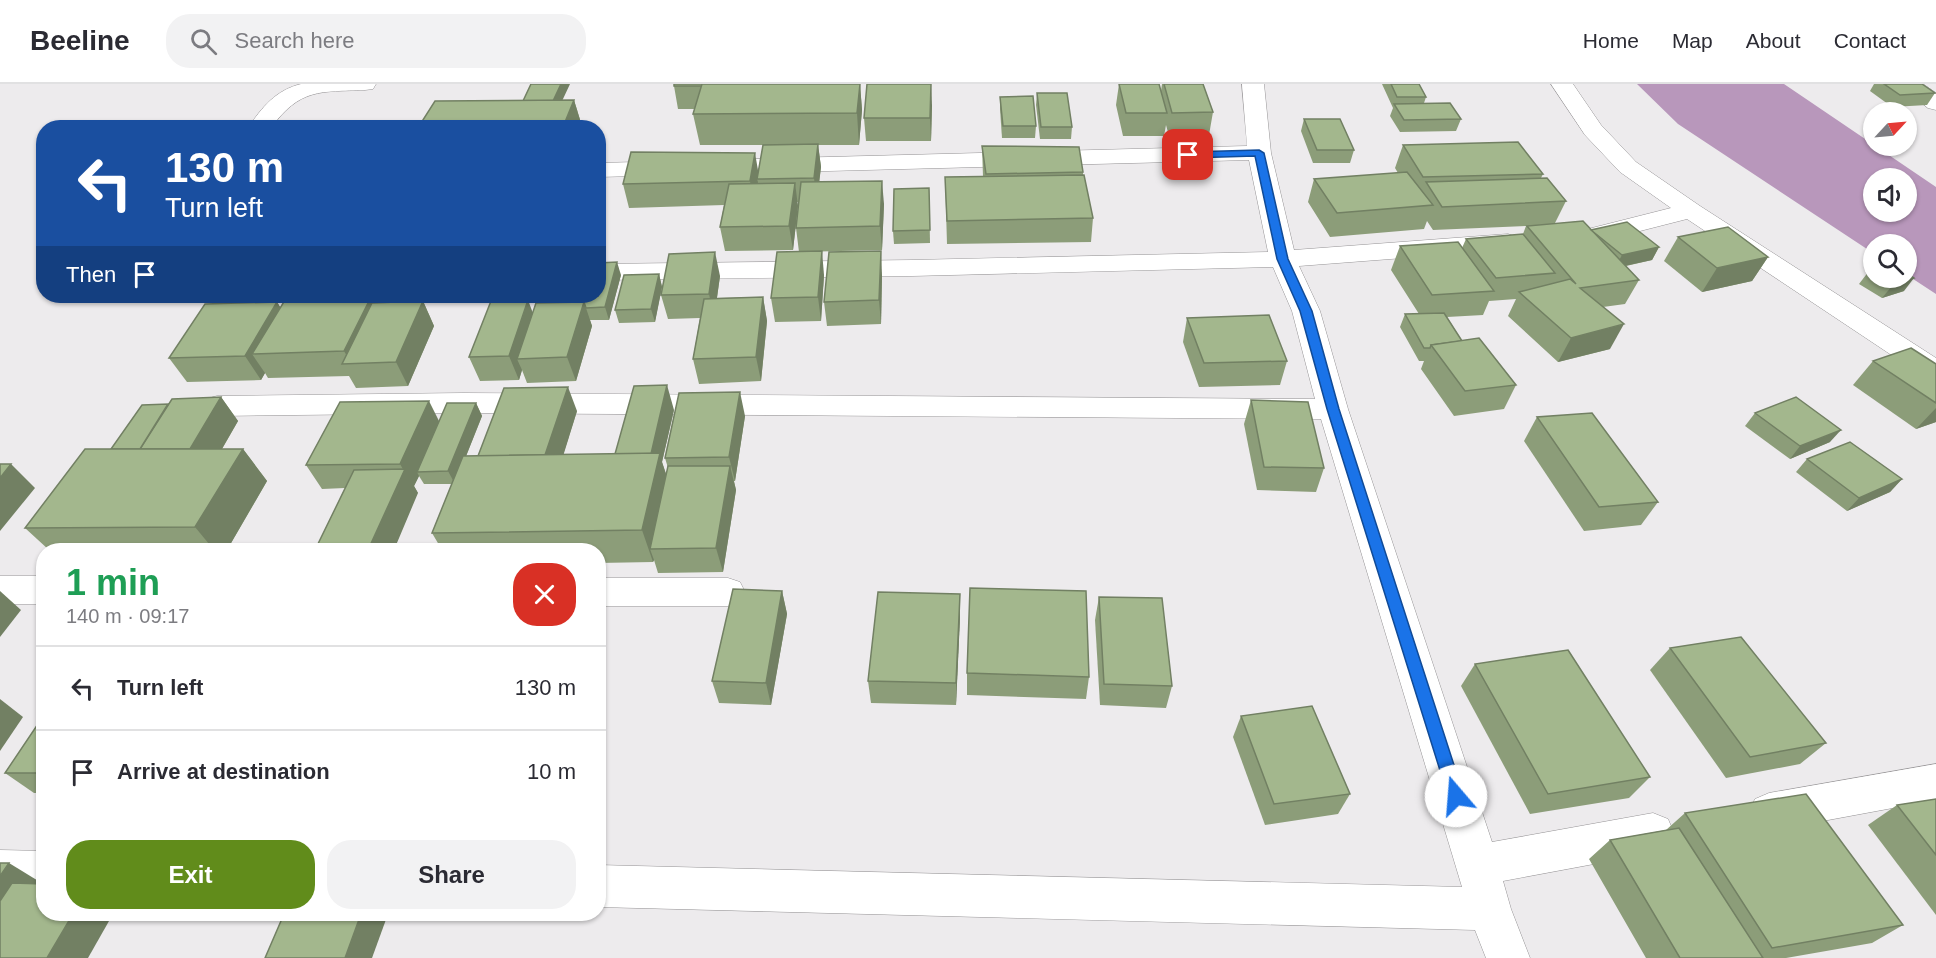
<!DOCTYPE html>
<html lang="en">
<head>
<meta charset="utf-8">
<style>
  :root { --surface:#fff; --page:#f2f2f3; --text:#2b2b33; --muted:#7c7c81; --line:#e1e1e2; --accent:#618c1b }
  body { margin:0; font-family:Arial,sans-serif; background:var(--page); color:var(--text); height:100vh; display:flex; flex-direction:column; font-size:22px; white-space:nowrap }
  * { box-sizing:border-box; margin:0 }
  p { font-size:20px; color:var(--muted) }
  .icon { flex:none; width:33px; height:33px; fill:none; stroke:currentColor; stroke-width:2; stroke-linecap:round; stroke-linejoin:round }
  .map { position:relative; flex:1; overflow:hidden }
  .panel { position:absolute; left:36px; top:459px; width:570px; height:378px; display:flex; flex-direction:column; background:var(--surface); border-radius:24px; box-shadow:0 2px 4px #0004 }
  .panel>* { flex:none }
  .hud { position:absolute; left:36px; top:36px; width:570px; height:183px; border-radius:24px; box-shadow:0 2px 4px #0004; background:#1a4fa0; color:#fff; overflow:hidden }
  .needle { width:39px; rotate:64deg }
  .tools { position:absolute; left:1863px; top:18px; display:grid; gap:12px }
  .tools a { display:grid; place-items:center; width:54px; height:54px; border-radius:50%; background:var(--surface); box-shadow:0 2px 4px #0004; font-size:30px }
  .pin { position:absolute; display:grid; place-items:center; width:51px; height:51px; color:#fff; margin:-26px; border-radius:12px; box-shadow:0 3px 9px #0006 }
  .me { position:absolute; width:66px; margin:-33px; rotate:342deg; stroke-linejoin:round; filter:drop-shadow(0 0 4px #0008) }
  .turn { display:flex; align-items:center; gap:21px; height:126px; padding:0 30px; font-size:27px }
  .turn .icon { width:78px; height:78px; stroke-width:2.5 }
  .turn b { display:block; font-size:42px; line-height:51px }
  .then { display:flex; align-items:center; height:57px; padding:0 30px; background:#0003; gap:12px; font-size:22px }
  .round { display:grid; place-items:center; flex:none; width:63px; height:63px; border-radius:24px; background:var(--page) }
  .headline { display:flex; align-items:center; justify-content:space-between; height:102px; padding:0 30px }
  h1 { font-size:36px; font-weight:700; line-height:45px; color:#1e9e55 }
  .primary-button { display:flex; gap:12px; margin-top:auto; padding:12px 30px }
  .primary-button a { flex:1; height:69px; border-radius:24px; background:var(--accent); color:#fff; font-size:24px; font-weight:700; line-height:69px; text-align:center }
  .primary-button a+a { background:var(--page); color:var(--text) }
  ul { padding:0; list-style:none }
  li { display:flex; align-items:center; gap:18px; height:84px; padding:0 30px; border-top:2px solid var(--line) }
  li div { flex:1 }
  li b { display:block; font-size:22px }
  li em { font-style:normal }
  header { display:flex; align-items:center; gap:36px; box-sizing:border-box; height:84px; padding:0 30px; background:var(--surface); border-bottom:2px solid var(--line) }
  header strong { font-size:28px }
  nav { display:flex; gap:33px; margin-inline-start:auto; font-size:21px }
  .search { width:420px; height:54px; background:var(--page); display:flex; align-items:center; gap:15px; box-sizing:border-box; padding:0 21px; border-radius:24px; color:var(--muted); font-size:22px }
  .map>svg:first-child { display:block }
  .water { fill:#b897bb; fill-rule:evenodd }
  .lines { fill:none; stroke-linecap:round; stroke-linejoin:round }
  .minor-casing { stroke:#969496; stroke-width:1 }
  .minor { fill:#fff; fill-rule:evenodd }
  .wall { fill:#8c9d79 }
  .shaded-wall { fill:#728063 }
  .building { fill:#a3b78d; stroke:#728063; stroke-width:1.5 }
  .route { fill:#1a73e8; stroke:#114b97; stroke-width:1.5 }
</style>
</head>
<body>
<header>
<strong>Beeline</strong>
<div class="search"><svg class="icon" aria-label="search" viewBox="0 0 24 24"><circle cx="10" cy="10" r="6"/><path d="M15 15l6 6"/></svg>Search here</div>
<nav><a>Home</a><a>Map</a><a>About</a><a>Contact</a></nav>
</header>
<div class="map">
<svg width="1936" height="874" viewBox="0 0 1936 874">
  <rect width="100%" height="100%" fill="#edebed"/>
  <path class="water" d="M1637 0H1784L1936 103V210L1907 191 1906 160H1874L1873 169 1678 40ZM1874 94H1906V128H1874Z"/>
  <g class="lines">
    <defs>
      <g id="minor">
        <path d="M301 0H376L373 5 365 6C320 8 300 4 271 44H248C262 23 276 6 301 0Z"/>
        <polygon points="1242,0 1264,0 1271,69 1294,166 1508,150 1517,153 1521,158 1517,163 1508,166 1299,182 1320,227 1348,325 1492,758 1653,729 1668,735 1674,749 1668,763 1653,769 1503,797 1511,825 1530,874 1486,874 1475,846 598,823 598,781 1462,803 1321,335 463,329 217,332 206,329 202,322 206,315 217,312 463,309 1315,315 1292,227 1273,183 912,192 598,196 598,180 912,176 1268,168 1249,76 598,93 598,79 1247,62"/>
        <polygon points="1551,0 1573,0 1601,41 1636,78 1700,122 1936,274 1936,297 1926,294 1687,135 1589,160 1580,157 1576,152 1580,147 1671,124 1620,88 1585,51"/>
        <polygon points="1898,0 1923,0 1936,9 1936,26 1928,24"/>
        <rect x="0" y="492" width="44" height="28"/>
        <polygon points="598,494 728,494 740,498 745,508 740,518 728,522 598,522"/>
        <polygon points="1936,680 1936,716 1769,747 1755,741 1749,728 1755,715 1769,709"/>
        <polygon points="0,766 44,767 44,809 0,808"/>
      </g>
    </defs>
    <use href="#minor" class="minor-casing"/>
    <use href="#minor" class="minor"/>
  </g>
  <g class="wall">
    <polygon points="674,0 860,0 862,26 859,61 818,61 821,83 819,98 884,120 882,166 799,168 796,144 799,118 797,118 798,122 793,166 725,167 720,143 724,121 629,124 623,100 758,89 763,61 700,61 693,30 695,25 678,25 674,2"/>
    <polygon points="1119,0 1159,0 1161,7 1162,0 1203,0 1213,28 1209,51 1169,52 1166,41 1164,52 1123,52 1116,21"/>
    <polygon points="1382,0 1419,0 1426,13 1424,19 1461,35 1456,47 1400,48 1390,32 1393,24"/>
    <polygon points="1874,0 1922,0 1935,9 1927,21 1892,23 1870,7"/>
    <polygon points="1037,9 1072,43 1071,55 1040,55 1036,21"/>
    <polygon points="1000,13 1036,42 1035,54 1002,54 1000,25"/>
    <polygon points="574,16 581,39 579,44 423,44 421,39 562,17"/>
    <polygon points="932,21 931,57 866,57 864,34"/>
    <polygon points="1304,35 1354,66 1350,79 1313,79 1301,47"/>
    <polygon points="1403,61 1543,90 1541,94 1566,117 1555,139 1591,146 1659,163 1652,176 1626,182 1639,196 1625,220 1603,223 1610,265 1558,278 1508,232 1516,215 1489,217 1483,231 1447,233 1462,257 1516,301 1504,325 1454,332 1421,285 1424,277 1419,277 1400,243 1405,230 1419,230 1391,186 1400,162 1462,164 1466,155 1523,150 1526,142 1433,146 1427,137 1424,145 1330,153 1308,118 1314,95 1398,89 1395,84"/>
    <polygon points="982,62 1083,88 1083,91 1093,134 1091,158 947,160 945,93 983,93"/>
    <polygon points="929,104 930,159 894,160 893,147"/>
    <polygon points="1678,153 1768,173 1752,197 1702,208 1664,177"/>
    <polygon points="1874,185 1874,194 1906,194 1904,207 1882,214 1859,200 1869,187"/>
    <polygon points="659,190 662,203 655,238 619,239 615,226"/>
    <polygon points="621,191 609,236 590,236 592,242 576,297 527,299 522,286 519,296 480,297 469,273 533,229 571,218"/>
    <polygon points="824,191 821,237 775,238 771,214"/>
    <polygon points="882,191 881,240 827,242 824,218"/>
    <polygon points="720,192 717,214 763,213 767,237 761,297 699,300 693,275 700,234 668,235 661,211"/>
    <polygon points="423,217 434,242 408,302 356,304 349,292 268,294 265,289 261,296 187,298 169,274 277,218 280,223"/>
    <polygon points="1187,234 1287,277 1280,301 1199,303 1183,258"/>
    <polygon points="1873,277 1936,280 1936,338 1916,345 1853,301"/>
    <polygon points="221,313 238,337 222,365 243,365 267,397 227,466 49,466 25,444 111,365 168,320"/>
    <polygon points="1251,316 1324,384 1316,408 1257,406 1244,340"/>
    <polygon points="476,319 482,332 466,372 478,372 577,327 563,371 615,370 674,326 662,378 666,390 668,384 665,374 745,332 735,397 734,397 736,406 723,488 658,489 654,476 653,478 598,479 598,466 442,466 432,449 452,400 424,400 419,392 414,402 418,409 345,404 322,405 306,381 439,337"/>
    <polygon points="1755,329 1830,358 1790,375 1745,342"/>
    <polygon points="1537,333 1658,418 1641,441 1584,447 1524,357"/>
    <polygon points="1807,375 1902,395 1890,408 1847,427 1796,388"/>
    <polygon points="782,507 787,530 771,621 719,619 712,597"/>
    <polygon points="960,510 960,533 956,621 871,619 868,597"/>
    <polygon points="1099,513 1172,602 1166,624 1100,621 1095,536"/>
    <polygon points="1670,564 1826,659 1800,680 1726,694 1650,586"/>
    <polygon points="1475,580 1650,693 1629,714 1530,730 1461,602"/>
    <polygon points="967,589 1089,593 1086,615 967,611"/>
    <polygon points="44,631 44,709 34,709 5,689"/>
    <polygon points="1241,632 1350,710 1338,730 1265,741 1233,653"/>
    <polygon points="1936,715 1936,831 1868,741 1897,721"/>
    <polygon points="1685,729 1903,841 1872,859 1786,874 1646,874 1589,775 1610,756 1666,746"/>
  </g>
  <g class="shaded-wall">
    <polygon points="561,0 570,0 555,32 551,20"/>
    <polygon points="860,0 862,26 859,61 857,29"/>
    <polygon points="931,0 932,21 931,57 930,34"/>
    <polygon points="574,16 581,39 579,44 566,44 565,38"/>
    <polygon points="818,60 821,83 817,117 814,94"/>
    <polygon points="755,69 759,92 757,95 758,98 754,120 750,97"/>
    <polygon points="882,97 884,120 882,166 880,142"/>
    <polygon points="795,99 798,122 793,166 789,142"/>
    <polygon points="1659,163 1652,176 1615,184 1622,171"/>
    <polygon points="822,167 824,191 821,237 818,213"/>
    <polygon points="881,167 882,191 881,240 879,216"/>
    <polygon points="715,168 720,192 714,234 709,210"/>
    <polygon points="1768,173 1752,197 1702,208 1717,184"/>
    <polygon points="617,178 621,191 609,236 605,223"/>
    <polygon points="659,190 662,203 655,238 651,225"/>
    <polygon points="1914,194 1904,207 1882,214 1892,202"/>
    <polygon points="371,213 384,237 351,279 344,267"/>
    <polygon points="763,213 767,237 761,297 756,273"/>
    <polygon points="528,216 537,240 517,275 522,286 519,296 509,272"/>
    <polygon points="423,217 434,242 408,302 396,278"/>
    <polygon points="277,218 292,242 252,270 265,289 261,296 245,272"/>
    <polygon points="584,218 592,242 576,297 567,273"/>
    <polygon points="1624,240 1610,265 1558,278 1571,254"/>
    <polygon points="667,301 674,326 662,378 670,402 650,465 654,476 653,478 642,446 650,374"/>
    <polygon points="568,303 577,327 556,395 545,371"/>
    <polygon points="740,308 745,332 735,397 729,373"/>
    <polygon points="221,313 238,337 208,389 190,365"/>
    <polygon points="429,317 441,341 417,388 419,392 414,402 418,409 394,466 368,466 404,387 400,380"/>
    <polygon points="476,319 482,332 455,400 448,387"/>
    <polygon points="1936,324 1936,338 1916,345"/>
    <polygon points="1841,346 1830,358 1790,375 1800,362"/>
    <polygon points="243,365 267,397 227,466 214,466 195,443"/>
    <polygon points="11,380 35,404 0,447 0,394"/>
    <polygon points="730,382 736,406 723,488 716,464"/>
    <polygon points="1902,395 1890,408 1847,427 1859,414"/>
    <polygon points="0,507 21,526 0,553"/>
    <polygon points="782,507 787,530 771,621 766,599"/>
    <polygon points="960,510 960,533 956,621 956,599"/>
    <polygon points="0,615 23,633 0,667"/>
    <polygon points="9,779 40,798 0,861 0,792"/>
    <polygon points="73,830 113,830 88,874 47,874"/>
    <polygon points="361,830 388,830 372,874 345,874"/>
  </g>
  <g class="building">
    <polygon points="531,0 561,0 553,17 523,17"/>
    <rect x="674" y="0" width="28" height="2"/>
    <polygon points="702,0 860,0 857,29 693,30"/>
    <polygon points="867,0 931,0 930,34 864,34"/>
    <polygon points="1119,0 1159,0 1167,29 1126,29"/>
    <polygon points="1164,0 1203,0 1213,28 1172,29"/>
    <polygon points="1391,0 1419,0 1426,13 1397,13"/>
    <polygon points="1884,0 1922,0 1935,9 1900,11"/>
    <polygon points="1037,9 1067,9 1072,43 1041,43"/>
    <polygon points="1033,12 1036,42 1003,42 1000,13"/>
    <polygon points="574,16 565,38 421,39 435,17"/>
    <polygon points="1450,19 1461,35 1404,36 1394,20"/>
    <polygon points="1304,35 1340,35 1354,66 1317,66"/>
    <polygon points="1518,58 1543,90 1423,93 1403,61"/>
    <polygon points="818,60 814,94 757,95 763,61"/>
    <polygon points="982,62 1079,63 1083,88 986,90"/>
    <polygon points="631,68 755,69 750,97 623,100"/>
    <polygon points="1407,88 1433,121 1337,129 1314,95"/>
    <polygon points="1084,91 1093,134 947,137 945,93"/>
    <polygon points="1547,94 1566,117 1442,123 1426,98"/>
    <polygon points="882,97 880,142 796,144 801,98"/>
    <polygon points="795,99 789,142 720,143 729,100"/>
    <polygon points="929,104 930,146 893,147 894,105"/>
    <polygon points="1583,137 1639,196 1580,204 1624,240 1571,254 1519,208 1570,195 1576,200 1527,142"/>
    <polygon points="1627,138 1659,163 1622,171 1591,146"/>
    <polygon points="1728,143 1768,173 1717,184 1678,153"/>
    <polygon points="1523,150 1555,189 1496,194 1466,155"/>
    <polygon points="1458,158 1494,207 1432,211 1400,162"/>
    <polygon points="822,167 818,213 771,214 777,168"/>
    <polygon points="881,167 879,216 824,218 829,168"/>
    <polygon points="715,168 709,210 661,211 669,170"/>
    <polygon points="617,178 605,223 586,224 584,218 571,218 573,212 598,212 598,179"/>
    <polygon points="1906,189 1914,194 1892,202 1879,194 1906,194"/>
    <polygon points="659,190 651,225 615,226 624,191"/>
    <polygon points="371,213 344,267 252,270 285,216"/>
    <polygon points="763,213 756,273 693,275 704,215"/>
    <polygon points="528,216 509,272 469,273 491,217"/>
    <polygon points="423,217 396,278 342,280 372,219"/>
    <polygon points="277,218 245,272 169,274 205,220"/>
    <polygon points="584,218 567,273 517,275 536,219"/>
    <polygon points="1444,229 1462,257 1431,261 1430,264 1424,264 1405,230"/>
    <polygon points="1269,231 1287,277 1204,279 1187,234"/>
    <polygon points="1479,254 1516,301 1465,307 1431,261"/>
    <polygon points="1911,264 1936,280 1936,319 1873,277"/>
    <polygon points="667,301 651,370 615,370 634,302"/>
    <polygon points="568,303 545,371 478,372 504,304"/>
    <polygon points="740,308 729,373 665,374 679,309"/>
    <polygon points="221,313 190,365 140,365 172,315"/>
    <polygon points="1796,313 1841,346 1800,362 1755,329"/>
    <polygon points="1251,316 1308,318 1324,384 1264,383"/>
    <polygon points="429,317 400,380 306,381 340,318"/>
    <polygon points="447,319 476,319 448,387 417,388"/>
    <polygon points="168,320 140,365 111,365 142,321"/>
    <polygon points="1592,329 1658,418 1599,423 1537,333"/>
    <polygon points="1850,358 1902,395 1859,414 1807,375"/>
    <polygon points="85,365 243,365 195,443 25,444"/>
    <polygon points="660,369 642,446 432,449 463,372"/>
    <polygon points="0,380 11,380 0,394"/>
    <polygon points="668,382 730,382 716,464 650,465"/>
    <polygon points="405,385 368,466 315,466 354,386"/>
    <polygon points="970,504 1086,507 1089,593 967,589"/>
    <polygon points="733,505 782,507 766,599 712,597"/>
    <polygon points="878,508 960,510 956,599 868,597"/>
    <polygon points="1099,513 1162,514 1172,602 1104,600"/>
    <polygon points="1741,553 1826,659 1750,673 1670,564"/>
    <polygon points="1568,566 1650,693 1548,710 1475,580"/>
    <polygon points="1312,622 1350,710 1274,720 1241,632"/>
    <polygon points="44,631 44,689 5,689"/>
    <polygon points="1806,710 1903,841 1772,864 1685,729"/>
    <polygon points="1936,715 1936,771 1897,721"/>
    <polygon points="1679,744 1763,874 1680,874 1610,756"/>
    <polygon points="0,779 9,779 0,792"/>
    <polygon points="12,799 44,800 44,830 73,830 47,874 0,874 0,817"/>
    <polygon points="284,830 361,830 345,874 265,874"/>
  </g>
  <polygon class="route" points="1259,66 1264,69 1288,175 1312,227 1339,325 1464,712 1462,718 1456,720 1450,718 1448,712 1327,325 1300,227 1277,175 1255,72 1188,74 1183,71 1188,68"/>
</svg>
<div class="tools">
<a><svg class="needle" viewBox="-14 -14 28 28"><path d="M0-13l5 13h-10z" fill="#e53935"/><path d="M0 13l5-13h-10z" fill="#7c7c81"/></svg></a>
<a><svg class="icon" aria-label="sound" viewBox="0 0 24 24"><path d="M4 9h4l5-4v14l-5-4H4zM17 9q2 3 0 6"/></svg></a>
<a><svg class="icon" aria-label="search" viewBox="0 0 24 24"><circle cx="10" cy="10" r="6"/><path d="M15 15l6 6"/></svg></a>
</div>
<div class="pin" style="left:1188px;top:71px;background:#d93025"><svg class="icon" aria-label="arrive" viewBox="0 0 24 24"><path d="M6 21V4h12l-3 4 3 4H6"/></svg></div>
<svg class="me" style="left:1456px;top:712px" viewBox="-20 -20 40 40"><circle r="19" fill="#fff"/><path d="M0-13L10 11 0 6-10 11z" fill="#1a73e8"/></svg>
<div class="hud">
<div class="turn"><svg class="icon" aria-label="left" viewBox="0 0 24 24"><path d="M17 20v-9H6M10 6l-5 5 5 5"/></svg><div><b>130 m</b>Turn left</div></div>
<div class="then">Then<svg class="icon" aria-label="arrive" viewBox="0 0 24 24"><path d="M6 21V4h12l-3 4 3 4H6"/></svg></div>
</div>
<section class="panel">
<div class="headline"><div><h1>1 min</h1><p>140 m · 09:17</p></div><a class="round" style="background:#d93025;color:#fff"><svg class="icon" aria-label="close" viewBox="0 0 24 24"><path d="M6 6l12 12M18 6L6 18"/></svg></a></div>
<ul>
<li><svg class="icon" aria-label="left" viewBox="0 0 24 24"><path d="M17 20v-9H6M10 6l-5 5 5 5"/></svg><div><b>Turn left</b></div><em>130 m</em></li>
<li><svg class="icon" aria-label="arrive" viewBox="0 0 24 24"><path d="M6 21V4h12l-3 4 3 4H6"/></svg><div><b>Arrive at destination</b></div><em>10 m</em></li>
</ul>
<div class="primary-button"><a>Exit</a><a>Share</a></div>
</section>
</div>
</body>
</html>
